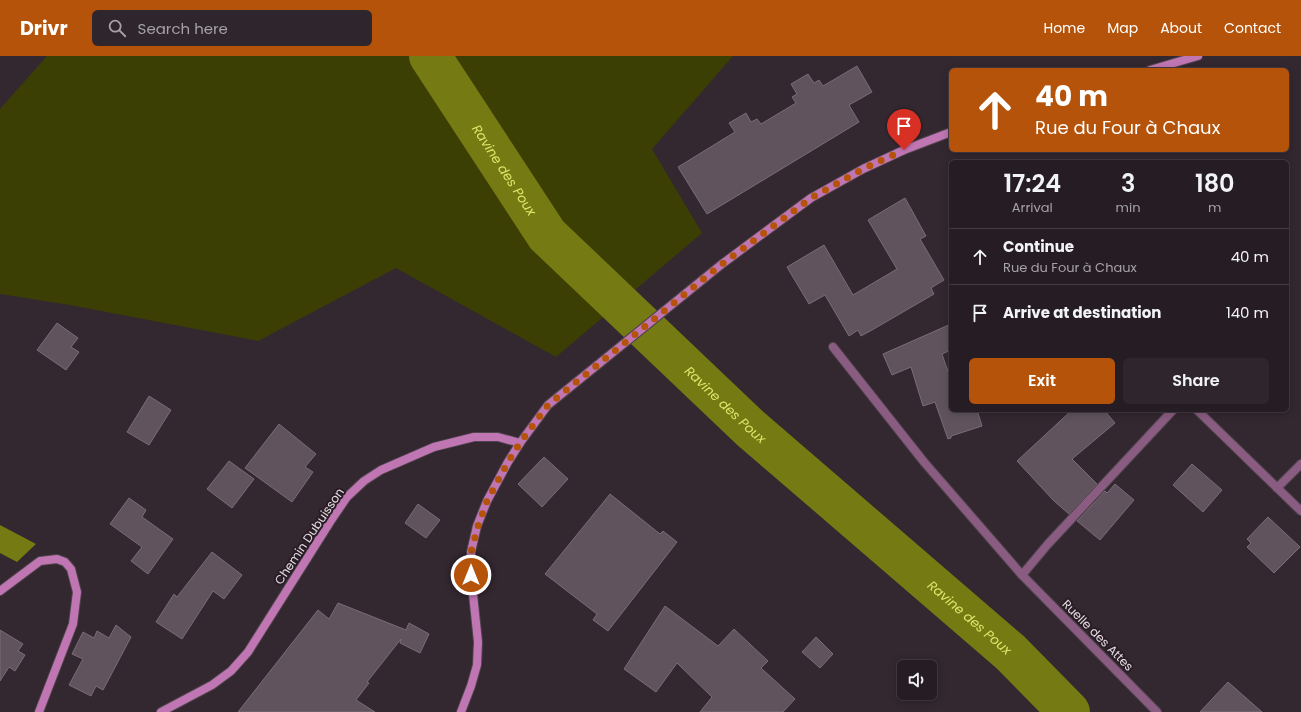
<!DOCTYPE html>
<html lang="en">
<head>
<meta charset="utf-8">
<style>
  :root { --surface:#261d24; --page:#2e262c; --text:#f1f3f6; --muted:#a4a2a6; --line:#423b41; --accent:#b45309 }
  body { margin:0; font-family:Poppins,sans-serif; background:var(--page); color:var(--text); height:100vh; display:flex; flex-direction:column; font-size:15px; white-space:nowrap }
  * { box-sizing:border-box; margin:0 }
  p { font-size:13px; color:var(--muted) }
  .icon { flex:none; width:22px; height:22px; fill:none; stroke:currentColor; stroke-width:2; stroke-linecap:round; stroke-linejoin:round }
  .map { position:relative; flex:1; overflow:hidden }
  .sheet { position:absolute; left:949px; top:104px; width:340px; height:252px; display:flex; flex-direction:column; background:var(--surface); border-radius:6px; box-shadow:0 2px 10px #0003,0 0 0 1px var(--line) }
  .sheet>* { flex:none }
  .guide { position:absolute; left:949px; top:12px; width:340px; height:84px; border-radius:6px; box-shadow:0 2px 10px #0003,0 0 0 1px var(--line); background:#b45309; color:#fff; overflow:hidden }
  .buttons { position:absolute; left:897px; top:604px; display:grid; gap:8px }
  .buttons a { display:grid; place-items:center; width:40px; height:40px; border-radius:6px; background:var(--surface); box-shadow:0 2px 10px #0003,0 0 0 1px var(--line); font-size:20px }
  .pin { position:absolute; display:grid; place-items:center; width:34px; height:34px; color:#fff; margin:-41px -17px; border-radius:50% 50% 50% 0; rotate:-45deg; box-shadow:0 0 4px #0007 }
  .pin .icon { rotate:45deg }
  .me { position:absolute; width:44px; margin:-22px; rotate:0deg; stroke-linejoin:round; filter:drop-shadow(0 0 3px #0008) }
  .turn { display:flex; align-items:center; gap:14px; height:84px; padding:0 20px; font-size:18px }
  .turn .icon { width:52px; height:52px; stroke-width:2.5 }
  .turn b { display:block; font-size:28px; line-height:34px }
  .eta { display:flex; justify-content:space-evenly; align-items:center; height:68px; text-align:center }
  .eta b { font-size:24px; font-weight:600; line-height:28px }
  .button { display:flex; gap:8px; margin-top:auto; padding:8px 20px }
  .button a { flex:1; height:46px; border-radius:6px; background:var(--accent); color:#fff; font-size:16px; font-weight:600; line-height:46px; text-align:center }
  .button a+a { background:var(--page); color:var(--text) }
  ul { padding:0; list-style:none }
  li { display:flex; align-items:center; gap:12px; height:56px; padding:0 20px; border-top:1px solid var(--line) }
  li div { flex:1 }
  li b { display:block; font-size:15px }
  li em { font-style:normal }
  header { display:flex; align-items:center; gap:24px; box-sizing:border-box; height:56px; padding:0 20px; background:var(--accent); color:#fff }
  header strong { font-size:19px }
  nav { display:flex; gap:22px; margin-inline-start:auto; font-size:14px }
  .search { width:280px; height:36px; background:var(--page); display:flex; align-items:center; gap:10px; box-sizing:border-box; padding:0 14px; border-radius:6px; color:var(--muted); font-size:15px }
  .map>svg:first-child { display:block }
  .green { fill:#3c3f04 }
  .water { fill:#767a12 }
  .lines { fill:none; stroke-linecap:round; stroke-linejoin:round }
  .river { stroke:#767a12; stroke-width:42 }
  .building { fill:#60535d; stroke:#7b6c77 }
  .minor-casing { stroke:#50444d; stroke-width:10 }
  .secondary-casing { stroke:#50444d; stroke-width:10 }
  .minor { stroke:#8a5c82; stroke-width:8 }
  .secondary { stroke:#c076b3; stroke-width:8 }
  .route { stroke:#b45309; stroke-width:7; stroke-dasharray:0 12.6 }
  .labels { text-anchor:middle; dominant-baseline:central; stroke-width:4; stroke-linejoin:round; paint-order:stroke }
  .street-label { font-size:12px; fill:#e7dee5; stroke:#291d26 }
  .water-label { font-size:13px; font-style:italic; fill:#dee66a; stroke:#291d26 }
</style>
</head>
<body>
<header>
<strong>Drivr</strong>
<div class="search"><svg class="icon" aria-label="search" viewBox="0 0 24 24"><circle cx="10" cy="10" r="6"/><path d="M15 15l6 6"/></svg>Search here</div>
<nav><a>Home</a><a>Map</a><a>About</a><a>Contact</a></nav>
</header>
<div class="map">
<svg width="1301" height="656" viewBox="0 0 1301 656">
  <rect width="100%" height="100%" fill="#332730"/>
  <polygon class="green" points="47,0 733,0 652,93 702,177 556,301 396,212 258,285 70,249 0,238 0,53"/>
  <polygon class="water" points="0,469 36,488 17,506 0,497"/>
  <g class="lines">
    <path class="river" id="s1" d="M430 0 547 179 751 373 1010 596 1069 656"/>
  </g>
  <g class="building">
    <polygon points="857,10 872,36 849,49 859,66 707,158 678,111 735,76 729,67 746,57 751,66 757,63 761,68 796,47 792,41 797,38 791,28 808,18 814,27 819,24 823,30"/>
    <polygon points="905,142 926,180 920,183 944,224 931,232 934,238 872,274 861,280 858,274 849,280 825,239 809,248 787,211 824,189 853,239 897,213 868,164"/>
    <polygon points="57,267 78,282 71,291 79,296 66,314 37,294"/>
    <polygon points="951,268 951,294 942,298 951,324 951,354 977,354 982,370 951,380 951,382 948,383 935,346 923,350 911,311 892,319 883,298"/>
    <polygon points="149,340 171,354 149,389 127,376"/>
    <polygon points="1072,354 1104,354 1115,367 1072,403 1097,428 1069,458 1054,445 1017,405"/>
    <polygon points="279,368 316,398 305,411 313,416 292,446 245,412"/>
    <polygon points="544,401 568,423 542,451 518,428"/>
    <polygon points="229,405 254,423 232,452 207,433"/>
    <polygon points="1192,408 1222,434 1203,456 1173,429"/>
    <polygon points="1115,428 1134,444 1100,484 1077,465 1105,435 1107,437"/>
    <polygon points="610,438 660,478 663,475 677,486 608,575 593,564 597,558 545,518"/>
    <polygon points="129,442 146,454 142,461 173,483 148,518 131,505 142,491 110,468"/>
    <polygon points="418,448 440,464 426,482 405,467"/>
    <polygon points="1268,461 1300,491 1274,517 1247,491 1251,487 1247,483"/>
    <polygon points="212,496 242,519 224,543 213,535 182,583 156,566 174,538 177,541"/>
    <polygon points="338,547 406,574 409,567 429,578 420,597 400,587 401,583 367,626 369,627 356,644 375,656 238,656 318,554 329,563"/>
    <polygon points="665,550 718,590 734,573 768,605 761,612 795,643 783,656 700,656 712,641 677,607 656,636 624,613"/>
    <polygon points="116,569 131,581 103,634 96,630 91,640 69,629 83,603 72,598 83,576 94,582 97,575 109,582"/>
    <polygon points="0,574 23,588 18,595 25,599 15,615 9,611 0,625"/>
    <polygon points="816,581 833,598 820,612 802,596"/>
    <polygon points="1228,626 1262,656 1200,656"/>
  </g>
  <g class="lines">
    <defs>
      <g id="minor">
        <polyline points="833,291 924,406 1022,519 1157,656"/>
        <polyline points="1197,354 1301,455"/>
        <polyline points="1277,432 1301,408"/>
        <polyline points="1022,519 1048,488 1173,354"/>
      </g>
      <g id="secondary">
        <polyline points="1150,14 1198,0"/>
        <polyline points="0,535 40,505 57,503 65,506 71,513 77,536 73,568 39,656"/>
        <polyline points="161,656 212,629 231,615 248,596 330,466 347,441 364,425 381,414 434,391 474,381 498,381 520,387"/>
        <polyline points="461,656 471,630 477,609 478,586 471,519 471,496 477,470 487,445 508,406 520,387 548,349 722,208 811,142 863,113 904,94 951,76"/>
      </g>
    </defs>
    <use href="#minor" class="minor-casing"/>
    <use href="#secondary" class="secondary-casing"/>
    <use href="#minor" class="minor"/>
    <use href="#secondary" class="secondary"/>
  </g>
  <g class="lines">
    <polyline class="route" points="471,519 471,496 478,470 487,445 508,406 520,387 548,349 722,208 811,142 863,113 904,94"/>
  </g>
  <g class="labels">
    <g class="street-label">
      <text transform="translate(309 480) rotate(-56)">Chemin Dubuisson</text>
      <text transform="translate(1098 579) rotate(45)">Ruelle des Attes</text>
    </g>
    <g class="water-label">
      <text stroke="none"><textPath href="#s1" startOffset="136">Ravine des Poux</textPath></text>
      <text stroke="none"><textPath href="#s1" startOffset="460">Ravine des Poux</textPath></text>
      <text stroke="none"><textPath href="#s1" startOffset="784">Ravine des Poux</textPath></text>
    </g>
  </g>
</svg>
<div class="buttons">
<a><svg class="icon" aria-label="sound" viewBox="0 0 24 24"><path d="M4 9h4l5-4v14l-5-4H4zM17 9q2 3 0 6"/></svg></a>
</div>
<div class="pin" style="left:904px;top:94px;background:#d93025"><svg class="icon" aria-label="arrive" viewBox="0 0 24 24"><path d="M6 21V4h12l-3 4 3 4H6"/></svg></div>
<svg class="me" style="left:471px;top:519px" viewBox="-20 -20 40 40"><circle r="17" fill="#b45309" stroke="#fff" stroke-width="3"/><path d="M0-11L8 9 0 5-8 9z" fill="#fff"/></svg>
<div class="guide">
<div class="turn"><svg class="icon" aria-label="ahead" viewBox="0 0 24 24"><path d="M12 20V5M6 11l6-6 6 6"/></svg><div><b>40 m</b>Rue du Four à Chaux</div></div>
</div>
<section class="sheet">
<div class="eta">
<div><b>17:24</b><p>Arrival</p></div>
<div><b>3</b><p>min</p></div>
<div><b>180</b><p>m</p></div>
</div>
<ul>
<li><svg class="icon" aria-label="ahead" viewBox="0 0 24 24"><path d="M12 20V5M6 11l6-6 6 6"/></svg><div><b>Continue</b><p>Rue du Four à Chaux</p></div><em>40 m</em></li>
<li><svg class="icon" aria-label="arrive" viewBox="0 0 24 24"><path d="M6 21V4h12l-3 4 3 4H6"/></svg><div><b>Arrive at destination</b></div><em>140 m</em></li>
</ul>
<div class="button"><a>Exit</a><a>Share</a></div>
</section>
</div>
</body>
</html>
